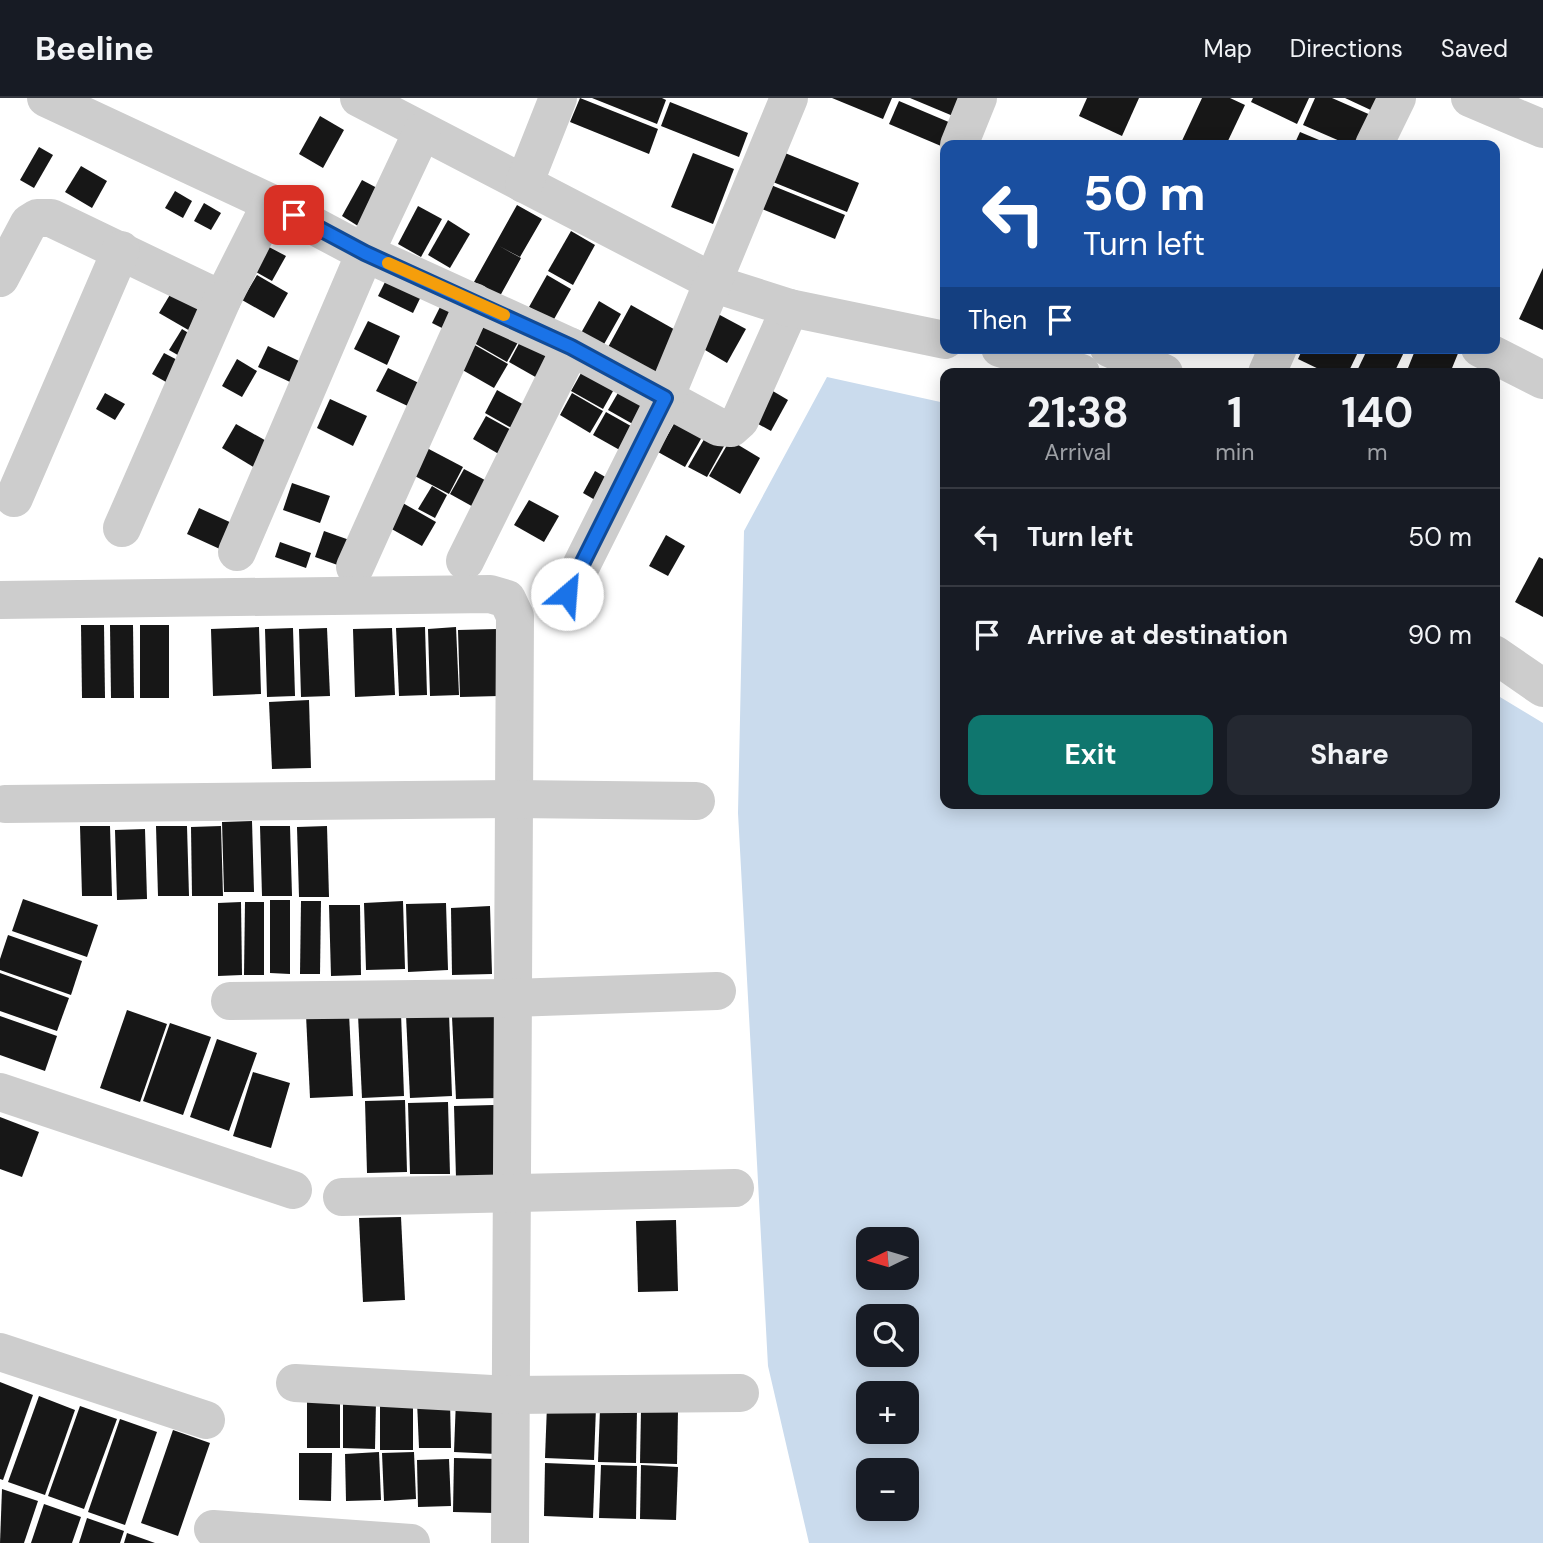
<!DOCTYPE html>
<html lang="en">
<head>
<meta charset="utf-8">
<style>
  :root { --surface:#171b24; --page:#242831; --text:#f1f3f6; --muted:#9ea1a6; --line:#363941; --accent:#0f766e }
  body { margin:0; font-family:"DM Sans",sans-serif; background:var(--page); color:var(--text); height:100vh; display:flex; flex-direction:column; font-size:26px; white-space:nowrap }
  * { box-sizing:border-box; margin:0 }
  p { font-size:23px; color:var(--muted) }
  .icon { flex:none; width:38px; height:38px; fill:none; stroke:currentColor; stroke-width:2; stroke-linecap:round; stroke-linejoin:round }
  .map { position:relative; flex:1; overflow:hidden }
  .details { position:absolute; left:940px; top:270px; width:560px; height:441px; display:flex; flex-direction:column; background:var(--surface); border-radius:14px; box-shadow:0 4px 18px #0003 }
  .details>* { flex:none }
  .hud { position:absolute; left:940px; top:42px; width:560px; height:214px; border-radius:14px; box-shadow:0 4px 18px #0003; background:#1a4fa0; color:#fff; overflow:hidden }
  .needle { width:46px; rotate:265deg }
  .fabs { position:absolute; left:856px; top:1129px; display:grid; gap:14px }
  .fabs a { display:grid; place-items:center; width:63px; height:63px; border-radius:14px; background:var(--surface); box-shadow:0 4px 18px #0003; font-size:35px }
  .pin { position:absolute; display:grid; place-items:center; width:60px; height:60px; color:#fff; margin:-30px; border-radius:14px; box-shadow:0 4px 10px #0006 }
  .me { position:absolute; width:77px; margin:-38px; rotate:27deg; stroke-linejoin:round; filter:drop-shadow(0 0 5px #0008) }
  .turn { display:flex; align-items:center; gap:24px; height:147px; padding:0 28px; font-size:32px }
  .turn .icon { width:91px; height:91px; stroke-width:2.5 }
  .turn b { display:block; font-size:49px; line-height:60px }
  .then { display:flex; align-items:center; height:66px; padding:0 28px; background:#0003; gap:14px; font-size:26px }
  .eta { display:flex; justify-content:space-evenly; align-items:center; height:119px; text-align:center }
  .eta b { font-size:42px; font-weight:700; line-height:49px }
  .action { display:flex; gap:14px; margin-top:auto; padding:14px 28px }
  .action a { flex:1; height:80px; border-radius:14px; background:var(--accent); color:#fff; font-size:28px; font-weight:700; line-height:80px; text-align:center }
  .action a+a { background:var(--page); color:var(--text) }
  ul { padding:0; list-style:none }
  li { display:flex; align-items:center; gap:21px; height:98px; padding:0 28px; border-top:2px solid var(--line) }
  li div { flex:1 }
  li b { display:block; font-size:26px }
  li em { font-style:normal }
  header { display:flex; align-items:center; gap:42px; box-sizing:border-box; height:98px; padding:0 35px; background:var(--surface); border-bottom:2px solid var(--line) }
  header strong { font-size:33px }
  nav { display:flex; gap:38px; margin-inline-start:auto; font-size:24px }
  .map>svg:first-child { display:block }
  .water { fill:#cadbed; fill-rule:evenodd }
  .building { fill:#171717 }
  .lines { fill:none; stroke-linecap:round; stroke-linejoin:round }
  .minor { stroke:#cdcdcd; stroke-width:38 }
  .route-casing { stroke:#114b97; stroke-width:18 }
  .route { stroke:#1a73e8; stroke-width:12 }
  .slow { stroke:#f59e0b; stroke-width:12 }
</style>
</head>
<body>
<header>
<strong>Beeline</strong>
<nav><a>Map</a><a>Directions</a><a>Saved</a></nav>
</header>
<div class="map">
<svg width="1543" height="1445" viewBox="0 0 1543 1445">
  <rect width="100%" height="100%" fill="#fff"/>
  <path class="water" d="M827 279 945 305V705H1494L1495 596 1543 625V1445H809L768 1268 738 715 744 433ZM868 1141H906V1180H868ZM868 1218H906V1256H868ZM868 1295H906V1334H868ZM868 1372H906V1410H868Z"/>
  <g class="building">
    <polygon points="580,0 658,31 649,56 570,24"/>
    <polygon points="592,0 662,0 666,2 657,26"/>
    <polygon points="832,0 892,0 883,21"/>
    <polygon points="910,0 961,0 953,18"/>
    <polygon points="1087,0 1139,0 1122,38 1079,18"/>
    <polygon points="1202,0 1230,0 1245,7 1226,47 1180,47"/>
    <polygon points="1253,0 1309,0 1297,26 1251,4"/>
    <polygon points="1315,0 1332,0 1373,18 1361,47 1349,47 1303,27"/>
    <polygon points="1345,0 1382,0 1375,14"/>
    <polygon points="899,3 951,25 941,48 889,26"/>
    <polygon points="670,4 748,35 739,59 661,28"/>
    <polygon points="320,18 344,32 323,70 299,56"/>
    <polygon points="1300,34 1331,47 1294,47"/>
    <polygon points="39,49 53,57 34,90 20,82"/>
    <polygon points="780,53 859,85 847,114 768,82"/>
    <polygon points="693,55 734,71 713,126 671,109"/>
    <polygon points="81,68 107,83 92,110 65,94"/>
    <polygon points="362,82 379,91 358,128 342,118"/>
    <polygon points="766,85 845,117 835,141 757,109"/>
    <polygon points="175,93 192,103 183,120 165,110"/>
    <polygon points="204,105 221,115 211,132 194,123"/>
    <polygon points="517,107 542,121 520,159 499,148 521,160 500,198 474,184"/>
    <polygon points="418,108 442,121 421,159 398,146"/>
    <polygon points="448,122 470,136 450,170 428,157"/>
    <polygon points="571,133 595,147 573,187 548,173"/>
    <polygon points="269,149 286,158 272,183 256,174"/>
    <polygon points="1543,170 1543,232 1519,221"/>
    <polygon points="391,172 426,188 413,215 378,198"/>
    <polygon points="257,177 288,195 274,220 242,202"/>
    <polygon points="547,177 571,191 553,223 529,209"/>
    <polygon points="177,185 214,206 197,237 159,215"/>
    <polygon points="443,203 460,212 450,234 432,225"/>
    <polygon points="599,203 621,216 603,248 581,235"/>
    <polygon points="631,207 679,234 655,278 607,251"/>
    <polygon points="718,216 746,231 727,265 700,249"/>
    <polygon points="489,219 522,237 507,264 474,245"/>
    <polygon points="368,223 400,238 387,267 354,251"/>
    <polygon points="182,231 195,239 183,260 169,252"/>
    <polygon points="523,238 560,259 546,285 509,264"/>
    <polygon points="473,246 508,266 494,290 459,270"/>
    <polygon points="268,248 299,263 290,284 258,269"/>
    <polygon points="1303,250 1360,250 1348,275 1327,275 1298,261"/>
    <polygon points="1368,250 1406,250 1394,275 1356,275"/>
    <polygon points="1416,250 1453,250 1459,253 1450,275 1406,275"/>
    <polygon points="164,255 185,266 173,288 152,276"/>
    <polygon points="237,261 257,273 242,299 222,288"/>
    <polygon points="585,268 617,286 603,311 571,293"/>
    <polygon points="388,270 425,288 414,311 376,293"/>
    <polygon points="622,288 652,305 638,329 608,312"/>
    <polygon points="766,289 788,302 771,333 749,321"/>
    <polygon points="497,292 535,313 522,336 485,315"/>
    <polygon points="105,295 125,306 115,322 96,311"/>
    <polygon points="572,295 603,313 590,335 560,317"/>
    <polygon points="330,301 367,318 353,348 317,330"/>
    <polygon points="606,314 638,332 625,355 593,337"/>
    <polygon points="679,317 706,332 685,369 658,354"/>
    <polygon points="486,318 522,338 509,362 473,341"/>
    <polygon points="236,326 270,345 255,370 222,350"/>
    <polygon points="710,331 728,341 707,379 688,369"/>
    <polygon points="730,342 760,360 740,396 709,378"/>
    <polygon points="425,349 463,369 449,396 411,376"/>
    <polygon points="464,371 500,390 486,416 450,396"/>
    <polygon points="595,373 614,384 602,406 583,395"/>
    <polygon points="292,385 330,398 320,425 283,412"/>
    <polygon points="432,388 447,397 435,420 418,411"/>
    <polygon points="529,402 559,418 544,444 514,427"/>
    <polygon points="401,404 436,424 422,448 388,429"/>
    <polygon points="199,410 234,426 222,452 187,436"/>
    <polygon points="324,433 355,444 346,470 315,459"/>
    <polygon points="666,437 685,448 668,478 649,468"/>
    <polygon points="280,444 311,455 306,470 275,459"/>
    <polygon points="1539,459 1543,461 1543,519 1515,504"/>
    <polygon points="81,527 104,527 105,600 82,600"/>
    <polygon points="110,527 133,527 134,600 111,600"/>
    <rect x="140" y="527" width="29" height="73"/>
    <polygon points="259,529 261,596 213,598 211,531"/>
    <polygon points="425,529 427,597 399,598 396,530"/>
    <polygon points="456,529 459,597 430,598 428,531"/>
    <polygon points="293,530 295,598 267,599 265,531"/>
    <polygon points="327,530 330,598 301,599 299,531"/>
    <polygon points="392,530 395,597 355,599 353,531"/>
    <polygon points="497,531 499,598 460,599 458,532"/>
    <polygon points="309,602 311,670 272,671 269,604"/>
    <polygon points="252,723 254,794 224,794 222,724"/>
    <polygon points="80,728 110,728 112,798 82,798"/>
    <polygon points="156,728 187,728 189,798 158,798"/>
    <polygon points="221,728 223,798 192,798 191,729"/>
    <polygon points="260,728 290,728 292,798 262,798"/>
    <polygon points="327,728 329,799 299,799 297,729"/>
    <polygon points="145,731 147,801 117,802 115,732"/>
    <polygon points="23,801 98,827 87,859 12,833"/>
    <polygon points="270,802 290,802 290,876 270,875"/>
    <polygon points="301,803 321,803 320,876 300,876"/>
    <polygon points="403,803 405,871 366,872 364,805"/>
    <polygon points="241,804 242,877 218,878 218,805"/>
    <polygon points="245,804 264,804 264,877 244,877"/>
    <polygon points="446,805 448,872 408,874 406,806"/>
    <polygon points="329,807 360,807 361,877 331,878"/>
    <polygon points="490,808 492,876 452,877 451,810"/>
    <polygon points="8,837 82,863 71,897 0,872 0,861"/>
    <polygon points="0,875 69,900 57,933 0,913"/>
    <polygon points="127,912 167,926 140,1004 100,990"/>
    <polygon points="349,915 353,998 310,1000 306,917"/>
    <polygon points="401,915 404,998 362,1000 358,917"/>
    <polygon points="449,915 452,998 410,1000 406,917"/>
    <polygon points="495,916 498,1000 456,1001 452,919"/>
    <polygon points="0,918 57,938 45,973 0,957"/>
    <polygon points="170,925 211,939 183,1017 143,1003"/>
    <polygon points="217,941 257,955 229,1033 190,1019"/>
    <polygon points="253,974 290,985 271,1050 233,1038"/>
    <polygon points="405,1002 407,1074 367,1075 365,1003"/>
    <polygon points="448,1004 450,1076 410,1076 408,1005"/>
    <polygon points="494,1007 496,1079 456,1080 454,1008"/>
    <polygon points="0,1019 39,1034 22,1079 0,1071"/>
    <polygon points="401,1119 405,1202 363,1204 359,1120"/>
    <polygon points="676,1122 678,1193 638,1194 636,1123"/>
    <polygon points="0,1284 33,1297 3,1382 0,1381"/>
    <polygon points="39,1298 75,1312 45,1397 8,1384"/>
    <polygon points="456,1301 498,1302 497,1356 454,1354"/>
    <polygon points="307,1302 340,1303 340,1350 307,1350"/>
    <polygon points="450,1302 451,1350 419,1350 417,1303"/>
    <polygon points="343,1303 376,1303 375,1351 343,1350"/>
    <rect x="380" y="1305" width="33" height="47"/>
    <polygon points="547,1307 596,1309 594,1362 545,1360"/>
    <polygon points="80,1308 117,1321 84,1411 48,1398"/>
    <polygon points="600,1311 637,1312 636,1365 598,1364"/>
    <polygon points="641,1312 678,1313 677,1366 640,1365"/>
    <polygon points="120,1321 157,1334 125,1427 88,1414"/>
    <polygon points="173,1332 210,1345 178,1438 141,1425"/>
    <polygon points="379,1354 381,1402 346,1403 345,1356"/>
    <polygon points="414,1354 416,1401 384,1403 382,1355"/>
    <polygon points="299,1355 332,1355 331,1403 299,1402"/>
    <polygon points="454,1360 497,1361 495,1415 453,1414"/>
    <polygon points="449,1361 451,1408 418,1409 417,1362"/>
    <polygon points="545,1365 595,1367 593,1420 544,1418"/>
    <polygon points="601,1367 637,1368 636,1421 599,1420"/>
    <polygon points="641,1367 678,1369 676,1422 640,1421"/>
    <polygon points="2,1391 38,1403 24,1445 0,1445"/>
    <polygon points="44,1406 81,1419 72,1445 31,1445"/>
    <polygon points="87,1420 124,1433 120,1445 79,1445"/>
    <polygon points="127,1435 155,1445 124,1445"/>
  </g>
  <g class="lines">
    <g class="minor">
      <polyline points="46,0 271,105 365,155 571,249 719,329 731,330 740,322 790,210"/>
      <polyline points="359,0 721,188 790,210 945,242"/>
      <polyline points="1470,0 1543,31"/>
      <polyline points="959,47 978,0"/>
      <polyline points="1374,47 1397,0"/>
      <polyline points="524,86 558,0"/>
      <polyline points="0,180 29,125 37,120 51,120 222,202 271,105"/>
      <polyline points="1000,250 1081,275"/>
      <polyline points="1109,250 1164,275"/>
      <polyline points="1480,250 1543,282"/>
      <polyline points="1267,275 1278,250"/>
      <polyline points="14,400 121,152"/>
      <polyline points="122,430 222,202"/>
      <polyline points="237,454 365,155 422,34"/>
      <polyline points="465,463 571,249"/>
      <polyline points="355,469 474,204"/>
      <polyline points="567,496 665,300 789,0"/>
      <polyline points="0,502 490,496 507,501 515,518 510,1445"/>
      <polyline points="1494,556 1543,590"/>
      <polyline points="5,706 514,701 696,703"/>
      <polyline points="230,903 512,900 717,893"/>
      <polyline points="0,994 293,1092"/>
      <polyline points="342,1099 735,1090"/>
      <polyline points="0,1254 206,1322"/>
      <polyline points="295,1285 511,1297 740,1295"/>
      <polyline points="213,1431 411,1445"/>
    </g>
  </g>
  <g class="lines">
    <defs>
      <polyline id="route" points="294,117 365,155 571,249 665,300 567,496"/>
    </defs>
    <use href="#route" class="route-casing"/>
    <use href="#route" class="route"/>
    <polyline class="slow" points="388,165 504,217"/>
  </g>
</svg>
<div class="fabs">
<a><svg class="needle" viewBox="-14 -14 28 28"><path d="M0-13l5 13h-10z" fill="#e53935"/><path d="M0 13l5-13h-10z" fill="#9ea1a6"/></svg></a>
<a><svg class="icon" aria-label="search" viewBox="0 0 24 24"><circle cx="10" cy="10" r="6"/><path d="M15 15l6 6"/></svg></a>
<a>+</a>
<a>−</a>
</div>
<div class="pin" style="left:294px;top:117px;background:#d93025"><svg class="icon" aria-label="arrive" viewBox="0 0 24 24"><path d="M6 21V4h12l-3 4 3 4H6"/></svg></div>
<svg class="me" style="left:567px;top:496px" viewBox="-20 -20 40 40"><circle r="19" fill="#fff"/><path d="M0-13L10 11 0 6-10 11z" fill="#1a73e8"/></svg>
<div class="hud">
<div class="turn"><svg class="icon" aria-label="left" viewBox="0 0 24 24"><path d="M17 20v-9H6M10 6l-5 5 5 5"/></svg><div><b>50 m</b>Turn left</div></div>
<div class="then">Then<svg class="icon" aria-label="arrive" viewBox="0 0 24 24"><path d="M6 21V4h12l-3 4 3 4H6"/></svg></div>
</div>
<section class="details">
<div class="eta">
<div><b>21:38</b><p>Arrival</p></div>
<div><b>1</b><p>min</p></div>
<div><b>140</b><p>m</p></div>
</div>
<ul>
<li><svg class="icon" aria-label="left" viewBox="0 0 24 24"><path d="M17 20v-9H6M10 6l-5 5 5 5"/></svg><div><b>Turn left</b></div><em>50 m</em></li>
<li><svg class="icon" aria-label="arrive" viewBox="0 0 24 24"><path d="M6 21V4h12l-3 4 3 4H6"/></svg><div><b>Arrive at destination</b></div><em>90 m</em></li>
</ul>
<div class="action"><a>Exit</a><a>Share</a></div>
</section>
</div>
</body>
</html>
